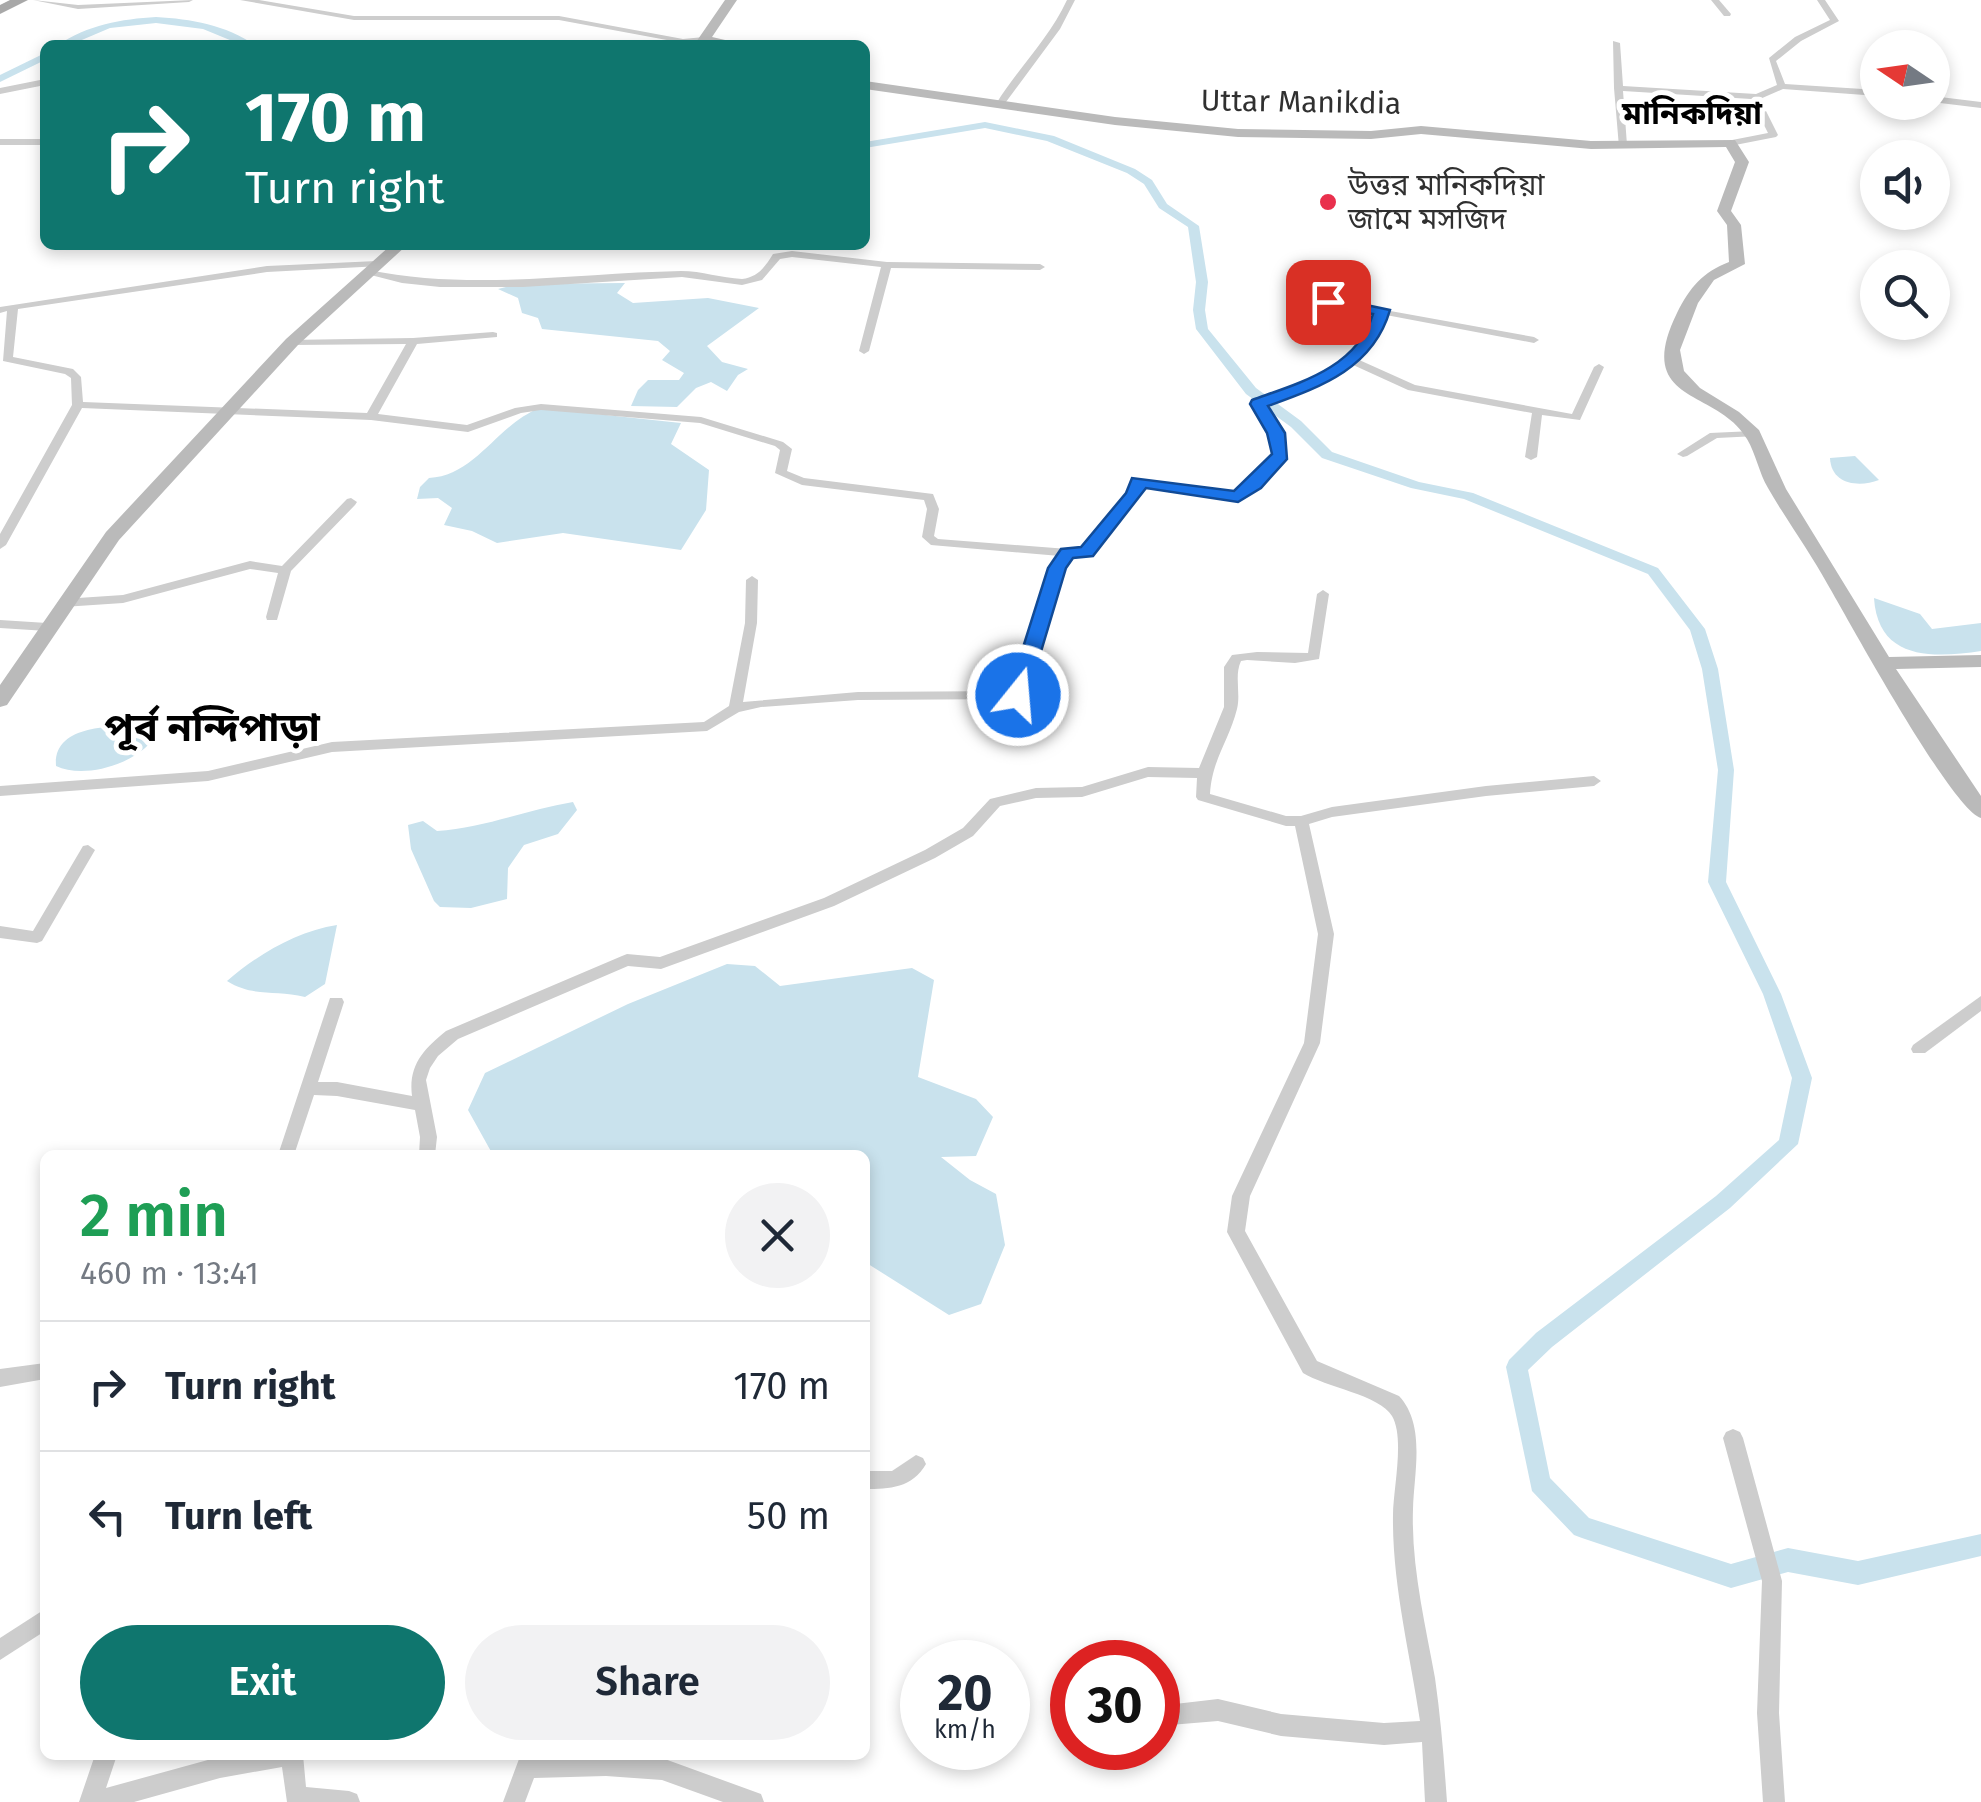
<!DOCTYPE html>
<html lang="en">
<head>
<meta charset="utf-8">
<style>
  :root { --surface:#fff; --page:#f2f2f3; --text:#1f2937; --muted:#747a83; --line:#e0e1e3; --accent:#0f766e }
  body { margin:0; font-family:"Fira Sans","Noto Sans Bengali",sans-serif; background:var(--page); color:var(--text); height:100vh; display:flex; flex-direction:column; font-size:38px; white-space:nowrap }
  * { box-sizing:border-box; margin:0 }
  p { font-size:32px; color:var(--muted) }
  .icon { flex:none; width:55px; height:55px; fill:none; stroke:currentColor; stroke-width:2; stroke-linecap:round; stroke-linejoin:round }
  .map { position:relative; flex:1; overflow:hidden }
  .drawer { position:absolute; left:40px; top:1150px; width:830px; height:610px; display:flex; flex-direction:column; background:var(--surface); border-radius:15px; box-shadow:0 5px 15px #0003 }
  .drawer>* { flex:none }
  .guide { position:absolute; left:40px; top:40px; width:830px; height:210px; border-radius:15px; box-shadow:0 5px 15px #0003; background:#0f766e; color:#fff; overflow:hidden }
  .needle { width:65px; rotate:283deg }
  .buttons { position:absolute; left:1860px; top:30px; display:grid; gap:20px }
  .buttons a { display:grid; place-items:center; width:90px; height:90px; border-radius:50%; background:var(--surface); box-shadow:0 5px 15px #0003; font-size:50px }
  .speed { position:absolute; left:900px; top:1640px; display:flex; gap:20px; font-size:50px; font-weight:700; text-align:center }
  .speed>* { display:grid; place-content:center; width:130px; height:130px; border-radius:50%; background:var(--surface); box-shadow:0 5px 15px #0003; line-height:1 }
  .speed small { font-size:25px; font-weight:400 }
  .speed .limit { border:15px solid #d22; background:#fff; color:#111 }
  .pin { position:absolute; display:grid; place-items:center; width:85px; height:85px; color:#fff; margin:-42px; border-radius:20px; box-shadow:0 5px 15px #0006 }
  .me { position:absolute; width:110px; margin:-55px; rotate:17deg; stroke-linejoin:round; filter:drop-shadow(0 0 8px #0008) }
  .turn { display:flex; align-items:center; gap:35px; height:210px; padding:0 40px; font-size:45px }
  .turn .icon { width:130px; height:130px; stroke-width:2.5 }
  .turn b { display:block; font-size:70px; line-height:85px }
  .round { display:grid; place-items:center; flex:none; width:105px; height:105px; border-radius:52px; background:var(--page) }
  .head { display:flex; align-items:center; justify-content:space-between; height:170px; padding:0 40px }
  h1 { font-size:60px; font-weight:600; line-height:75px; color:#1e9e55 }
  .button { display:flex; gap:20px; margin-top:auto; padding:20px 40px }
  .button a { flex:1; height:115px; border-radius:60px; background:var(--accent); color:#fff; font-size:40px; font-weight:600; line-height:115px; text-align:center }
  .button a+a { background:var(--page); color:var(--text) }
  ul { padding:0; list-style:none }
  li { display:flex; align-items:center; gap:30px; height:130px; padding:0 40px; border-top:2px solid var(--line) }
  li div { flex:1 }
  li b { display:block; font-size:38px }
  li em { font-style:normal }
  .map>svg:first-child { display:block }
  .water { fill:#c9e2ed }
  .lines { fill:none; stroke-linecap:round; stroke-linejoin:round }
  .canal { fill:#c9e2ed; fill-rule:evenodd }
  .street { fill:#cdcdcd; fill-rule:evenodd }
  .secondary { fill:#bababa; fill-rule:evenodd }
  .primary { fill:#a8a8a8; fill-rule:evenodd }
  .route { fill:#1a73e8; stroke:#114b97; stroke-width:2.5 }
  .poi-dot { fill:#e9304d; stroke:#fff; stroke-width:4 }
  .labels { text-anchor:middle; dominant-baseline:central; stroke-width:10; stroke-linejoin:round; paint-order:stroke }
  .far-street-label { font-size:30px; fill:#303030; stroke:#fff }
  .far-poi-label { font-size:30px; fill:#303030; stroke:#fff; text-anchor:start }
  .far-quarter-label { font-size:32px; font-weight:bold; fill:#000; stroke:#fff }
  .quarter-label { font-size:40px; font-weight:bold; fill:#000; stroke:#fff }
</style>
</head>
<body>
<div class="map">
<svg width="1981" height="1802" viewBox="0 0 1981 1802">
  <rect width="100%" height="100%" fill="#fff"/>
  <g class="water">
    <polygon points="625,283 617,293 633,303 708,298 759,308 707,346 722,362 748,369 738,375 727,391 711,382 696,388 677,407 631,406 638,390 648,380 679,380 684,373 662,360 670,351 658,341 542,329 538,318 522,313 518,298 498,289 518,284"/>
    <path d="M540 408 681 423 671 444 709 470 706 510 681 550 563 533 497 543 472 531 444 525 452 508 438 498 417 499 420 487 429 478C476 476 497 424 540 408Z"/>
    <path d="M1855 456 1879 480C1858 488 1831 484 1830 458Z"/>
    <path d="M1874 598 1920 614 1932 629 1981 623V651C1934 658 1878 661 1874 598Z"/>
    <path d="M141 724 153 725 156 735C140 763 85 780 56 766 53 724 112 727 141 724Z"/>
    <path d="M573 802 577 810 558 834 524 845 508 868 507 899 471 908 440 907 434 901 411 849 408 825 423 821 437 831C484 828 526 810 573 802Z"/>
    <path d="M337 925 325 984 305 997C276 989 254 998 227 981 257 955 297 931 337 925Z"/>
    <polygon points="727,964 755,966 780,986 912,968 934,980 918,1077 976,1099 993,1117 976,1156 941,1157 970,1180 996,1194 1005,1245 981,1304 949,1315 865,1262 865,1155 493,1155 468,1110 485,1073 628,1004"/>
  </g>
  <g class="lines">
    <g class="canal">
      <path d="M156 17C191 19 226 25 255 45H242L203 29 156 23 110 28 70 45H58C87 25 122 19 156 17Z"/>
      <polygon points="504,42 540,42 545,45 499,45"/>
      <polygon points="45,53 45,60 0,82 0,75"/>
      <polygon points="985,122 1054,136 1135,169 1152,180 1167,204 1199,226 1208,282 1205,310 1208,329 1256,388 1301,421 1332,452 1419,482 1473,493 1658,568 1705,629 1718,669 1734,770 1726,882 1781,994 1812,1078 1798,1144 1730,1208 1552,1347 1528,1370 1550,1478 1589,1518 1731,1564 1788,1548 1858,1561 1981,1534 1981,1556 1858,1585 1788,1572 1731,1588 1582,1538 1574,1535 1532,1491 1506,1367 1509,1360 1536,1333 1716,1196 1779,1140 1792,1078 1763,994 1708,882 1718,770 1702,669 1690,630 1648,574 1464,499 1411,488 1322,458 1291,427 1246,394 1196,329 1193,310 1196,282 1188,227 1159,208 1144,184 1127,173 1047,141 985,128 865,148 865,142"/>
    </g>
    <g class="street">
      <polygon points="33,0 78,5 193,0 189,2 78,9"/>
      <polygon points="240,0 259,0 354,16 559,16 683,39 704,37 708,39 683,43 559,20 354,20"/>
      <path d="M1067 0H1075L1060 29 1003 106H997L996 104C1018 68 1049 39 1067 0Z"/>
      <polygon points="1711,0 1719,0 1731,14 1730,16 1724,16"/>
      <polygon points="1817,0 1825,0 1839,21 1801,41 1776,61 1785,84 1878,90 1878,96 1783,89 1760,99 1778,135 1776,137 1730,146 1725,143 1727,141 1768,133 1751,99 1623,91 1627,145 1619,147 1614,88 1613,41 1620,43 1623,86 1756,94 1777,85 1769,58 1795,37 1830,20"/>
      <polygon points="45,79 45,85 0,94 0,88"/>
      <polygon points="1932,96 1981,102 1981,108 1932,102"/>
      <rect x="0" y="139" width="45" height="6"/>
      <path d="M792 251 887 262 1040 264 1045 267 1040 270 891 268 869 351 864 354 859 351 881 267 792 257 780 259 762 280 742 285 682 277 523 287H440L402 283 363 273 368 270C473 291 576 273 681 271 702 271 721 278 742 279 758 277 765 267 773 254Z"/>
      <path d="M377 261 381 262V266L267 272 18 309 13 357 73 369 81 377 83 402 367 413 406 344 292 345 288 344V340L413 338 493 332 497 333V337L417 344 378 414 467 425 515 408 541 404 701 417 783 442 792 449 787 471 804 478 933 494 939 509 934 536 938 539 1068 549H1082L1128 493 1135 480 1236 493 1251 482 1275 455 1270 433 1252 404 1254 402C1306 383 1353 368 1376 313L1324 303V299L1534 337 1539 340 1534 343 1386 315 1379 331 1357 359 1415 385 1572 414 1594 367 1599 364 1604 367 1580 420 1542 415 1537 457 1531 460 1525 457 1532 413 1408 390 1351 364 1319 384 1264 405 1282 433 1287 455 1259 486 1238 501 1143 486 1138 497 1090 555 1072 556 1063 568 1025 695 1018 699 858 700 761 707 739 712 707 731 332 752 208 781 0 796V786L208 771 332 742 704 722 729 706 745 623 746 580 752 576 758 580 757 623 743 702 858 692 1013 691 1051 568 1060 556 931 545 922 537 927 509 924 500 802 485 775 473 780 450 775 446 700 423 541 410 521 413 468 432 371 420 82 408 6 545 0 549V534L72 405 71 378 65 374 3 361 7 311 0 313V307L267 266Z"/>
      <polygon points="1753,431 1757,432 1757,436 1717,438 1687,456 1683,457 1677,454 1710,433"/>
      <polygon points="351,498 357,502 355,505 291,571 277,620 267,620 266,617 278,573 250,569 123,603 63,607 57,603 63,599 123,595 250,561 282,566 347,499"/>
      <path d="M1323 590 1329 594 1319 659 1295 663 1247 660 1241 661C1234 676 1241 693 1237 709 1229 741 1212 759 1210 794L1286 816H1301L1332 807 1486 786 1594 776 1601 781 1594 786 1486 796 1332 817 1309 824 1334 934 1320 1043 1250 1196 1245 1231 1317 1361 1399 1396C1426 1425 1414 1472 1413 1509 1411 1565 1425 1623 1435 1678 1441 1720 1444 1760 1447 1802H1425L1422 1742 1384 1745 1281 1736 1218 1721 1158 1726V1706L1218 1699 1281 1714 1384 1723 1420 1721C1410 1653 1392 1584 1393 1515 1393 1490 1405 1438 1392 1416 1380 1395 1325 1387 1303 1373L1227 1232 1232 1196 1304 1043 1318 934 1295 826H1286L1198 800 1196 797 1197 778 1148 777 1082 797 1036 798 1000 806 973 836 935 858 834 906 661 969 628 966 458 1039 438 1056 430 1068 426 1080 437 1137 435 1155H419L420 1137 415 1110 337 1096 314 1095 294 1155H278L330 998H342L344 1002 318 1082H337L412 1096C408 1065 424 1049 446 1031L622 956 627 954 660 957 824 898 925 850 963 828 990 799 1036 788 1082 787 1148 767 1199 768 1224 707V667L1232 655 1257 652 1308 653 1317 594Z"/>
      <polygon points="0,620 47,623 53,627 47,631 0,628"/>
      <polygon points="88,845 95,850 42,941 37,943 0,938 0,926 33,931 83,846"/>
      <polygon points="1981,996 1981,1011 1925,1053 1913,1053 1911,1049 1913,1045"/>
      <polygon points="45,1363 45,1379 0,1387 0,1369"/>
      <polygon points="1733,1429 1740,1432 1743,1438 1782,1581 1779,1713 1785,1802 1763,1802 1757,1713 1762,1581 1723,1438 1726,1432"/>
      <path d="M916 1455 923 1458 926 1464C912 1488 890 1489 865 1489V1471H892Z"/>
      <polygon points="45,1609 45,1631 0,1660 0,1638"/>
      <polygon points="1065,1690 1072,1693 1072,1714 1057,1709 1054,1701 1057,1693"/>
      <polygon points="95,1755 117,1755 106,1788 226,1755 303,1755 306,1787 349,1791 357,1794 360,1802 287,1802 282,1767 220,1778 134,1802 79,1802"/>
      <polygon points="618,1755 662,1758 761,1794 764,1802 723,1802 662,1780 606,1776 534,1778 525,1802 503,1802 519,1759 527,1756"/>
    </g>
    <g class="secondary">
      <polygon points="725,0 737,0 712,37 747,45 694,45"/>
      <path d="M865 81 1115 117 1238 129 1371 131 1421 126 1591 141 1735 140 1749 162 1731 211 1741 225 1745 264 1714 280 1698 303 1680 350 1684 371 1700 388 1739 412 1759 430 1786 489 1889 657 1981 655V667L1896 669 1981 796V818C1952 810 1849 621 1828 585 1810 552 1787 521 1768 488 1759 473 1756 454 1747 439 1718 388 1632 405 1677 313 1690 287 1703 272 1729 262L1727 225 1717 211 1735 162 1726 147 1591 149 1421 134 1371 139 1238 137 1115 125 865 89Z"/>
      <polygon points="391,245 407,245 298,345 119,540 7,705 0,707 0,685 106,532 286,339"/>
    </g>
    <polygon class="primary" points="10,0 28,0 0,14 0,5"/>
  </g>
  <path class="route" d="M1328 297 1390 310C1373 369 1320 387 1268 406L1285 433 1287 459 1261 488 1238 502 1146 488 1093 556 1073 558 1066 568 1028 695 1018 701 1011 699 1008 695 1048 568 1061 549 1081 547 1126 493 1132 478 1234 491 1272 454 1267 433 1250 404 1252 400C1299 383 1357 368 1373 314L1322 305V298Z"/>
  <circle class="poi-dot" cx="1328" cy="202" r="10"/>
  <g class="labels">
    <g class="far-street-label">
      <text transform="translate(1301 102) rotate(1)">Uttar Manikdia</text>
    </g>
    <g class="far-poi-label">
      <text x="1348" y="185">উত্তর মানিকদিয়া<tspan x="1348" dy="34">জামে মসজিদ</tspan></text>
    </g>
    <g class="far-quarter-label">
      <text x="1692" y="113">মানিকদিয়া</text>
    </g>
    <g class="quarter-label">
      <text x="212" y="728">পূর্ব নন্দিপাড়া</text>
    </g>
  </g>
</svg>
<div class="buttons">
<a><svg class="needle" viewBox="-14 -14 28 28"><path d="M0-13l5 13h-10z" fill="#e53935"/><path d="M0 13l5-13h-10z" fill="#747a83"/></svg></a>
<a><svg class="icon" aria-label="sound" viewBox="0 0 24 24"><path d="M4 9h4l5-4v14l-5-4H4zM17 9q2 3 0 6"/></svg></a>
<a><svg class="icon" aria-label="search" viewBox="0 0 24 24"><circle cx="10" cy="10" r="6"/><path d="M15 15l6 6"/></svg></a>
</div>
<div class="speed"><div>20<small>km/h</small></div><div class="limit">30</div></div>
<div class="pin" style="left:1328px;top:302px;background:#d93025"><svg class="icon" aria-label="arrive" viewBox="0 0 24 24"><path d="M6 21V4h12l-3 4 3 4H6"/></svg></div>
<svg class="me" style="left:1018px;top:695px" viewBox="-20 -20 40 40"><circle r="17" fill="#1a73e8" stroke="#fff" stroke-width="3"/><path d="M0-11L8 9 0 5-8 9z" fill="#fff"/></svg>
<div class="guide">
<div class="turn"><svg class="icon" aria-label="right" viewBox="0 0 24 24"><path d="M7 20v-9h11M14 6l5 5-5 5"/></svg><div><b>170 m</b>Turn right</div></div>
</div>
<section class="drawer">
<div class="head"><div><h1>2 min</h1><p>460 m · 13:41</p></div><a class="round"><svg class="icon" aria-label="close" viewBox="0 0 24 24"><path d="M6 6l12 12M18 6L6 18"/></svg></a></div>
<ul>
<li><svg class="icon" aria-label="right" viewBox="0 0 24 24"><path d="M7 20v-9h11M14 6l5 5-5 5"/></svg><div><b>Turn right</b></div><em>170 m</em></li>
<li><svg class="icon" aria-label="left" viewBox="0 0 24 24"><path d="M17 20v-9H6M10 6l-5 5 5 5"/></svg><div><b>Turn left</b></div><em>50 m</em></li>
</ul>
<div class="button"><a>Exit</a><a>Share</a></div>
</section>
</div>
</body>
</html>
